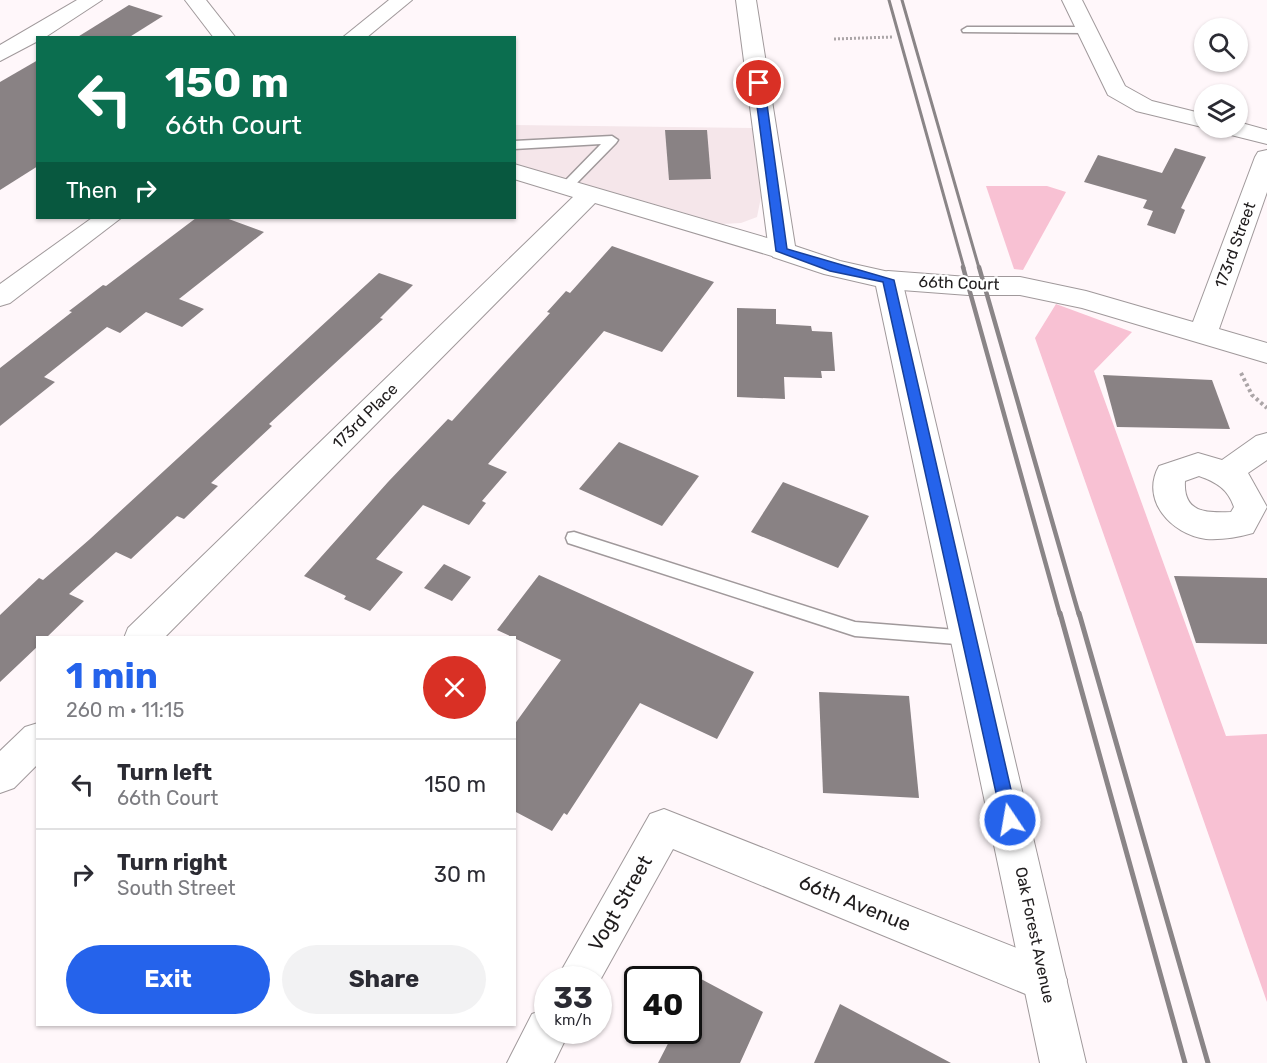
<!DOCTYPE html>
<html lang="en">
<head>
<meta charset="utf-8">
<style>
  :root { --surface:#fff; --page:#f2f2f3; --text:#2b2b33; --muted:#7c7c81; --line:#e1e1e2; --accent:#2563eb }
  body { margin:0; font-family:Rubik,sans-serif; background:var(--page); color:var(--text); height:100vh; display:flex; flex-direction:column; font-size:22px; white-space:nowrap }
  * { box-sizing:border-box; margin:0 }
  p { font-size:20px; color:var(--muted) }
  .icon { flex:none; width:33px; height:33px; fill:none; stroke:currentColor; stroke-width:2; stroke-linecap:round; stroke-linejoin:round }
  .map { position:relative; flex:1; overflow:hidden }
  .drawer { position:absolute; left:36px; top:636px; width:480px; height:390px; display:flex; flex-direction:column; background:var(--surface); border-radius:0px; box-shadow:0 2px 4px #0004 }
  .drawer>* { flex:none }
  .guide { position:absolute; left:36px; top:36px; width:480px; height:183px; border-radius:0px; box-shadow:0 2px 4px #0004; background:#0b6e4f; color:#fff; overflow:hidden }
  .controls { position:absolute; left:1194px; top:18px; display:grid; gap:12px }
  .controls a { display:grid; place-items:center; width:54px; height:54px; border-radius:50%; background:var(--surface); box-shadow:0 2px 4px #0004; font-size:30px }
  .speed { position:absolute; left:534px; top:966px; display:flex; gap:12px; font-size:30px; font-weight:700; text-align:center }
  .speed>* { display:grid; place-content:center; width:78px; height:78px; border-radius:50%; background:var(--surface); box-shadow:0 2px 4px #0004; line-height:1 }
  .speed small { font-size:15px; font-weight:400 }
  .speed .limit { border:3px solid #111; border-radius:9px; background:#fff; color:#111 }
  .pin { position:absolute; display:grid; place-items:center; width:51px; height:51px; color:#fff; margin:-26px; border:3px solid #fff; border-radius:50%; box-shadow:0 2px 6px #0007 }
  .me { position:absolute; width:66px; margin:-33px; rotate:348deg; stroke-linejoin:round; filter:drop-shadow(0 0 4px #0008) }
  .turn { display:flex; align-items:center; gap:21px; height:126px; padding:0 30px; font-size:27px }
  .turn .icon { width:78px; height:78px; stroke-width:2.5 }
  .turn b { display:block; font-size:42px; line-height:51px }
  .then { display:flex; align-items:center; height:57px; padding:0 30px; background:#0003; gap:12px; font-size:22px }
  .round { display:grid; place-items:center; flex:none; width:63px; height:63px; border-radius:32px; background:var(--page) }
  .head { display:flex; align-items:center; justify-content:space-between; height:102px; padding:0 30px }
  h1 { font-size:36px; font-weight:700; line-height:45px; color:var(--accent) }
  .primary-button { display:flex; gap:12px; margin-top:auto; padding:12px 30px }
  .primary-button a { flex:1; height:69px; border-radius:36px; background:var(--accent); color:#fff; font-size:24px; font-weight:700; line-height:69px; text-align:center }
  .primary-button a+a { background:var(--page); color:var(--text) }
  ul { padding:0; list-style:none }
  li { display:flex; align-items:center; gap:18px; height:90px; padding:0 30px; border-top:2px solid var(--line) }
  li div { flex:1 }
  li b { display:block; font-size:22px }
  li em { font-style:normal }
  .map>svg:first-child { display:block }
  .built { fill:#f5e6ea }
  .green { fill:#f8c1d3 }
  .building { fill:#898284 }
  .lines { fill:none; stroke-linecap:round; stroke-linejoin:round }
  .lane-casing { stroke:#a0999b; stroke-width:3 }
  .street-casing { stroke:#a0999b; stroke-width:2 }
  .secondary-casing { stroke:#a0999b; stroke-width:2 }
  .path-far1 { stroke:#aba5a7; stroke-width:3; stroke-dasharray:2 2; stroke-linecap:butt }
  .path { stroke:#aba5a7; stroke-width:4; stroke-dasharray:3 3; stroke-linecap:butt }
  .lane { fill:#fff; fill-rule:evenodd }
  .street { fill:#fff; fill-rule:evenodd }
  .secondary { fill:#fff; fill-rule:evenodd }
  .rail-far2 { stroke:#8a8587; stroke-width:3 }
  .rail-far1 { stroke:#8a8587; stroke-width:4.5 }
  .rail { stroke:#8a8587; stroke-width:5 }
  .route { fill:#2563eb; stroke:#184099; stroke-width:1.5 }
  .labels { text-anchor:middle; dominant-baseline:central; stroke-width:4.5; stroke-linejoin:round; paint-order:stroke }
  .street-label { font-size:16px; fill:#201d1e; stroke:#fff }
  .near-street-label { font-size:20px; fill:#201d1e; stroke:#fff }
</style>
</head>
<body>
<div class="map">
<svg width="1267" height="1063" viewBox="0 0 1267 1063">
  <rect width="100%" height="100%" fill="#fff7fa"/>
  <polygon class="built" points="514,125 753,128 761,197 757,217 741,223 722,224 515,164"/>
  <g class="green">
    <polygon points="986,186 1047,186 1066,192 1023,270 1014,269"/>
    <polygon points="1056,304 1132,332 1094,371 1226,736 1267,734 1267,1002 1035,338"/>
  </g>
  <g class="building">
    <polygon points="129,5 163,16 128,38 76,38"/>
    <polygon points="38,60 38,166 0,190 0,82"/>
    <polygon points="665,130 707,130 711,179 669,180"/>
    <polygon points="1175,148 1206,157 1181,208 1185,210 1175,234 1147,225 1153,211 1143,208 1147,200 1084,182 1098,155 1162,173"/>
    <polygon points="196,218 226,218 264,232 179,299 204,309 182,327 146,312 120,333 107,327 44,377 55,382 0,426 0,368 72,312 69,311 103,285 106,286"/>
    <polygon points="612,246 714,282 662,352 604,331 488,464 507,472 482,501 486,503 469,525 423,505 376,559 403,572 370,611 344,599 346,596 304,576 388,482 448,419 452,421 550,313 547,312 566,291 570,293"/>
    <polygon points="379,273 413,285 380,318 383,319 269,424 272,426 211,483 218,486 184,519 177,516 131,559 116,552 69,594 84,601 46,638 38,638 38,646 0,682 0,615 39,578 43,580 90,539"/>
    <polygon points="737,308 776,309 776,324 811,326 812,331 832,332 835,371 821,371 822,378 784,377 785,399 737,397"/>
    <polygon points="1103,375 1212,380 1230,429 1117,427"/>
    <polygon points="619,442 699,476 662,526 579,489"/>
    <polygon points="783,482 869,516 838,568 751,532"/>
    <polygon points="444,564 471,577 452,601 424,588"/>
    <polygon points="539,575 754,672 717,739 640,703 567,815 564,813 552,831 514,811 514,725 561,660 497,630"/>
    <polygon points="1174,576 1267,578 1267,644 1196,643"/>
    <polygon points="819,692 909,696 919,798 823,793"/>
    <polygon points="701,979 763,1012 740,1063 658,1063 675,1030 688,1030 688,1003"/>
    <polygon points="840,1004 951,1063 814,1063"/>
  </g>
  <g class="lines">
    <defs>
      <g id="lane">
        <polygon points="967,27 1086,27 1091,30 1086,33 963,32 962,30"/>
        <polygon points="612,136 618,140 616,143 570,190 566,191 560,187 562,184 601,144 514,149 514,141"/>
        <polygon points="574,532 855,622 969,631 975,633 978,638 975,643 969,645 855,636 568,543 566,538 568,533"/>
      </g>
      <g id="street">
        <polygon points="77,0 102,0 44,38 38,38 38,41 0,61 0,45"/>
        <polygon points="185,0 206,0 236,38 214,38"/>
        <polygon points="389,0 412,0 366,38 342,38"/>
        <polygon points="1062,0 1082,0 1125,86 1152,101 1204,114 1206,128 1136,111 1108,95"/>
        <polygon points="1238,122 1267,130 1267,144 1223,133 1219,128 1238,128"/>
        <polygon points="1267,150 1267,192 1219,329 1267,343 1267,363 1082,308 1020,295 968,295 888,289 878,286 874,280 878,274 888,271 968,277 1020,277 1086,291 1193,322 1255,157 1258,152"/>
        <polygon points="514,164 791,245 795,251 791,257 782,259 595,203 164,638 124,638 128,628 573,197 514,179"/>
        <polygon points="92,218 121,218 10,303 0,306 0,284"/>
        <path d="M1267 433V460L1248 473 1267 507 1253 533C1239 537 1221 540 1206 539 1171 534 1140 500 1159 466L1198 453 1222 460 1256 436ZM1199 476C1216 482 1228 489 1234 507L1231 512C1206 513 1183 513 1185 481Z"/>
        <polygon points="38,723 38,764 14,788 0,793 0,751 25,727"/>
        <polygon points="664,809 1060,965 1067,980 1060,995 1045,1002 673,849 598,984 598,980 556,980 650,814"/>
        <polygon points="548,1008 548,1030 570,1030 554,1063 507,1063 532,1014"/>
      </g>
      <polygon id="secondary" points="736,0 756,0 795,246 840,261 898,274 902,280 1086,1063 1040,1063 876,286 824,274 773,257 769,251"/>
    </defs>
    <use href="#lane" class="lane-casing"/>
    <use href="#street" class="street-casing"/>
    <use href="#secondary" class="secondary-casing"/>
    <polyline class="path-far1" points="834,39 892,37"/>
    <polyline class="path" points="1241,373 1252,395 1267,408"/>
    <use href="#lane" class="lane"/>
    <use href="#street" class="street"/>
    <use href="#secondary" class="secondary"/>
    <g class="rail-far2">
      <polyline points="889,0 964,268"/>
      <polyline points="902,0 979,268"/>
    </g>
    <g class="rail-far1">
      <polyline points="963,267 1060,615"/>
      <polyline points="979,267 1079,615"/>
    </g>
    <g class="rail">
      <polyline points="1060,613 1185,1063"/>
      <polyline points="1079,613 1208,1063"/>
    </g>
  </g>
  <polygon class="route" points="759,80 764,83 787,249 894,280 1018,820 1016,826 1010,828 1004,826 1002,820 883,282 830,271 776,251 754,83"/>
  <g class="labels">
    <g class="street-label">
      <text transform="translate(1235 245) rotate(-70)">173rd Street</text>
      <text transform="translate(959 283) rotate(2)">66th Court</text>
      <text transform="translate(365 416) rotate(-45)">173rd Place</text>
      <text transform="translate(1035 935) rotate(78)">Oak Forest Avenue</text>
    </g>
    <g class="near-street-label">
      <text transform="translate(620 903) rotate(-60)">Vogt Street</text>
      <text transform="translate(855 903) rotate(22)">66th Avenue</text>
    </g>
  </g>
</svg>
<div class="controls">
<a><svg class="icon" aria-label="search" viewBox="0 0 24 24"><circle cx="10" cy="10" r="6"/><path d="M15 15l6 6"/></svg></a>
<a><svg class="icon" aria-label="layers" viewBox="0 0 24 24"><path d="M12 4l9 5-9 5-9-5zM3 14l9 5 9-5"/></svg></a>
</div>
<div class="speed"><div>33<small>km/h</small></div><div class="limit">40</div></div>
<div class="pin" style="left:759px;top:83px;background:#d93025"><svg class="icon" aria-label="arrive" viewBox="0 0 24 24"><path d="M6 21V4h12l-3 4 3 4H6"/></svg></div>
<svg class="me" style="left:1010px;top:820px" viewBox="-20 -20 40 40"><circle r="17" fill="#2563eb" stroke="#fff" stroke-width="3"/><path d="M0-11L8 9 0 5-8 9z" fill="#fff"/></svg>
<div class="guide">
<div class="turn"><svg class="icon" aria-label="left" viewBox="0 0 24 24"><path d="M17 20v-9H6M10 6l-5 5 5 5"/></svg><div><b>150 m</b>66th Court</div></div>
<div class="then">Then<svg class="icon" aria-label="right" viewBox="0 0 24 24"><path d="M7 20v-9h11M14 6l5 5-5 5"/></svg></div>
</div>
<section class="drawer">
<div class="head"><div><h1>1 min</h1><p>260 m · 11:15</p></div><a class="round" style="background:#d93025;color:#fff"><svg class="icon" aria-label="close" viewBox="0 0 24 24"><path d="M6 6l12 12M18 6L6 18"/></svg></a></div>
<ul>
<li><svg class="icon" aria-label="left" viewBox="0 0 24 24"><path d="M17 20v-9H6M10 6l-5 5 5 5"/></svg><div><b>Turn left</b><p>66th Court</p></div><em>150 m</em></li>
<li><svg class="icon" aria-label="right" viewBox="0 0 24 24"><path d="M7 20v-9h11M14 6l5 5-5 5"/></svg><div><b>Turn right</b><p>South Street</p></div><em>30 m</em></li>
</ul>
<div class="primary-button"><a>Exit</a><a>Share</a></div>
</section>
</div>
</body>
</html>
